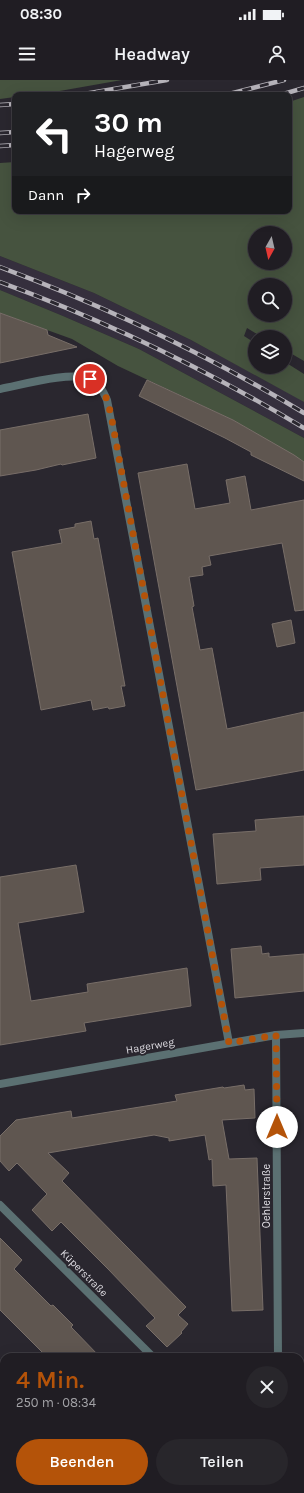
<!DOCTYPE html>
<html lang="de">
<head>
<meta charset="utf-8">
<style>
  :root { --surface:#201d23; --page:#28262b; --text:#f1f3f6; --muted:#a2a2a6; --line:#3d3b41; --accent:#b45309 }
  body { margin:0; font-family:Karla,sans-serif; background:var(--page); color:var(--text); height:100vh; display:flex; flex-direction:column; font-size:15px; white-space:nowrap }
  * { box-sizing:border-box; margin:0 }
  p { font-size:13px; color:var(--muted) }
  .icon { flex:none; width:22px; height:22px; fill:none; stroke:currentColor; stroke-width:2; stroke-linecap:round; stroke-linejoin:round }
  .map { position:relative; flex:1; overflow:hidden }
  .drawer { position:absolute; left:0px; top:1273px; width:304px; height:140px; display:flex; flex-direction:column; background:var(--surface); border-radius:12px 12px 0 0; box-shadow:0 4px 16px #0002,0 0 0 1px var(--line) }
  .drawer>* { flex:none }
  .hud { position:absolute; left:12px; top:12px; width:280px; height:122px; border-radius:8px; box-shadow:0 4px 16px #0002,0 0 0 1px var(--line); background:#202124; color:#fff; overflow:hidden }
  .needle { width:26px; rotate:188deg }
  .controls { position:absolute; left:248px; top:146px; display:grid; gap:8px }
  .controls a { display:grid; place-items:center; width:44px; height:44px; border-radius:50%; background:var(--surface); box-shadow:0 4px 16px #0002,0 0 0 1px var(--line); font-size:20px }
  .pin { position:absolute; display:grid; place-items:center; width:34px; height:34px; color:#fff; margin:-17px; border:2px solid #fff; border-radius:50%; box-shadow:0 1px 4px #0007 }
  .me { position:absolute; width:44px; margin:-22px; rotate:0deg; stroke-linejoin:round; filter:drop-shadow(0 0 3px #0008) }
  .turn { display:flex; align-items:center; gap:14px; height:84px; padding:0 16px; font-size:18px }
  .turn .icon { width:52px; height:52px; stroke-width:2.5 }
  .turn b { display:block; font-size:28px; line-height:34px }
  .then { display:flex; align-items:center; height:38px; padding:0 16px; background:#0003; gap:8px; font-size:15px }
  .round { display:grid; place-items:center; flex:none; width:42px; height:42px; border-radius:21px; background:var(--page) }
  .headline { display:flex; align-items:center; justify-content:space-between; height:68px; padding:0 16px }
  h1 { font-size:24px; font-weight:600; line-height:30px; color:var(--accent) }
  .action { display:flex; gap:8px; margin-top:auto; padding:8px 16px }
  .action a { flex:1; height:46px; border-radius:24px; background:var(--accent); color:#fff; font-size:16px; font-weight:600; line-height:46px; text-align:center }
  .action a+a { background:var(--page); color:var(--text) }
  .status { display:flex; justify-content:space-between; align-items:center; height:28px; padding:0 20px; background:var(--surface); direction:ltr }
  .status svg { height:11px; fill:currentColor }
  header { display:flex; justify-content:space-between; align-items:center; height:52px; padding:0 16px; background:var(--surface); font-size:18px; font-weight:600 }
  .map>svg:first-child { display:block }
  .built { fill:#352f3d }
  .green { fill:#46533f; fill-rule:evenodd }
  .building { fill:#5f5650; stroke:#786e68 }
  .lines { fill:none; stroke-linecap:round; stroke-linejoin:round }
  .minor { stroke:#5b7072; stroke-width:8 }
  .rail-casing { stroke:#b6b3ba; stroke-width:4.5 }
  .rail { stroke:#2a272f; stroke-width:3; stroke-dasharray:9; stroke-linecap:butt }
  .route { stroke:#b45309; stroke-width:7; stroke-dasharray:0 12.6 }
  .labels { text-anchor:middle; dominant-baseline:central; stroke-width:4; stroke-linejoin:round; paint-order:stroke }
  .street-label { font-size:11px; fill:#dedce2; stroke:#2a272f }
</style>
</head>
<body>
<div class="status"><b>08:30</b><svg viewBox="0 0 49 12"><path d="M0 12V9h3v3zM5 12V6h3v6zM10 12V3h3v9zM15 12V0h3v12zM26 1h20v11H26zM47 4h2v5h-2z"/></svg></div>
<header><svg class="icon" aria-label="menu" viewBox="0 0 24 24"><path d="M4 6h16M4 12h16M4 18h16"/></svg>Headway<svg class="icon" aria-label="person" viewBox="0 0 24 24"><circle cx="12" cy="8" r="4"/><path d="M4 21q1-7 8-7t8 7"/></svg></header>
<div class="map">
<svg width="304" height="1413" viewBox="0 0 304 1413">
  <rect width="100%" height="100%" fill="#2a272f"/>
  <polygon class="built" points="0,176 94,213 191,260 298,318 304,322 304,358 139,269 63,236 0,210"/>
  <g class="green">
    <polygon points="0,0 122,0 37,15 15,15 15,17 0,19"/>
    <path d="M304 17V281L285 270V257H262L247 248 244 256 255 263V287H285V282L304 294V322L191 260 94 213 0 176V83L15 82V131H289V22ZM255 153H285V183H255ZM255 205H285V235H255Z"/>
    <polygon points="0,210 63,236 139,269 304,358 304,382 233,340 118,286 72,259 0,233"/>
    <polygon points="300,1356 304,1356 304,1413 220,1413 221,1409 300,1409"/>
  </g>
  <g class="building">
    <polygon points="0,233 47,250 48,255 77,267 0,283"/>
    <polygon points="147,300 233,340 294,375 304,382 304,401 251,375 251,372 225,358 139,316"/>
    <polygon points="88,334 96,378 62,385 61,384 36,390 0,396 0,350"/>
    <polygon points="187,384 195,429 230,423 226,400 245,396 251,430 304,420 304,530 295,531 282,463 209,476 211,485 202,487 203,495 189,497 194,526 192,527 200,570 212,568 227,649 304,632 304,690 196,710 138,393"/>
    <polygon points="91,441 94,459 98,458 125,606 121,606 125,626 109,629 108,627 93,630 91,620 41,630 12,472 62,463 59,450 75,447 75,444"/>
    <polygon points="291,540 295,563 277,567 272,544"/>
    <polygon points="304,736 304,785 260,788 261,800 217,804 213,754 256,751 255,740"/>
    <polygon points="76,785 84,832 18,843 31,921 88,912 87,904 187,888 191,926 84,943 86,951 0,965 0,797"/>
    <polygon points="261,866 262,874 269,873 269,877 304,874 304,911 235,918 231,869"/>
    <polygon points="244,1005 245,1010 254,1009 255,1038 222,1040 229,1079 257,1078 263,1230 232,1231 226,1105 213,1106 212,1079 209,1080 205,1055 169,1061 169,1058 154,1055 48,1073 69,1093 62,1101 186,1227 178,1235 188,1244 181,1252 182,1253 167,1267 146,1246 155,1238 108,1189 61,1142 52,1151 32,1130 47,1114 17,1083 9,1091 0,1081 0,1056 16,1040 71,1031 72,1038 177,1021 175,1015 223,1007 224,1008"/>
    <polygon points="0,1158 22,1180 14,1189 51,1226 53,1225 73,1245 71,1247 100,1277 47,1277 0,1230"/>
  </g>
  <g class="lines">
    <g class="minor">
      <path d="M0 309C22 305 70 291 90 299 99 303 103 311 107 320L229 963"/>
      <polyline points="276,955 278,1277"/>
      <polyline points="0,1004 276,955 304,953"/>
      <polyline points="0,1125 153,1277"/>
      <polyline points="300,1333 304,1335"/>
      <polyline points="198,1409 199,1413"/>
    </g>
    <defs>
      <g id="rail">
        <polyline points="78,15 167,0"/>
        <polyline points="225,15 284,0"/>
        <polyline points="280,15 304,8"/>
        <polyline points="0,25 15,24"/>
        <polyline points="0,53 15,52"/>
        <polyline points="0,66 15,65"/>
        <path d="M0 187C105 226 208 275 304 333"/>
        <path d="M0 202C104 240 209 291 304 348"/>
      </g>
    </defs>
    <use href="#rail" class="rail-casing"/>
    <use href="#rail" class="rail"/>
  </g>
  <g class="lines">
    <path class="route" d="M90 299C106 311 106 316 111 335L166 631 229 963 276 955 277 1047"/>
  </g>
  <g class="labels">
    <g class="street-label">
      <text transform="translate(150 966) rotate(-10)">Hagerweg</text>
      <text transform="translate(266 1116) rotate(-90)">Oehlerstraße</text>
      <text transform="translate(84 1193) rotate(45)">Küperstraße</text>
    </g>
  </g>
</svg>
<div class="controls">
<a><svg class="needle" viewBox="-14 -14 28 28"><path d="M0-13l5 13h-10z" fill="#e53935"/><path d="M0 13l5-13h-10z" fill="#a2a2a6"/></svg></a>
<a><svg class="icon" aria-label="search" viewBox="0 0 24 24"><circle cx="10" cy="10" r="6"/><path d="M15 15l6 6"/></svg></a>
<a><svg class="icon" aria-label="layers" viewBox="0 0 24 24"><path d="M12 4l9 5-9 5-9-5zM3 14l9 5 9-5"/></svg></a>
</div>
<div class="pin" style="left:90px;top:299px;background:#d93025"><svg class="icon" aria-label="arrive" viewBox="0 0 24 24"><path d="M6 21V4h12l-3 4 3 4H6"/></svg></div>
<svg class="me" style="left:277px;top:1047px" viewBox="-20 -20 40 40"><circle r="19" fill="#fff"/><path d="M0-13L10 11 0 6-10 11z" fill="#b45309"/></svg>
<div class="hud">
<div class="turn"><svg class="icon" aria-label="left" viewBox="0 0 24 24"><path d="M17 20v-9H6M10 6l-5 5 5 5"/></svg><div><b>30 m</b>Hagerweg</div></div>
<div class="then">Dann<svg class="icon" aria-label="right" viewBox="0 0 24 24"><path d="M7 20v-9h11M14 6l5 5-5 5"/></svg></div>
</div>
<section class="drawer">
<div class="headline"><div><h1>4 Min.</h1><p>250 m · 08:34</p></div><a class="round"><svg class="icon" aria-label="close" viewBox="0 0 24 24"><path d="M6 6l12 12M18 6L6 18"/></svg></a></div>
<div class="action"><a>Beenden</a><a>Teilen</a></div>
</section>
</div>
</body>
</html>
